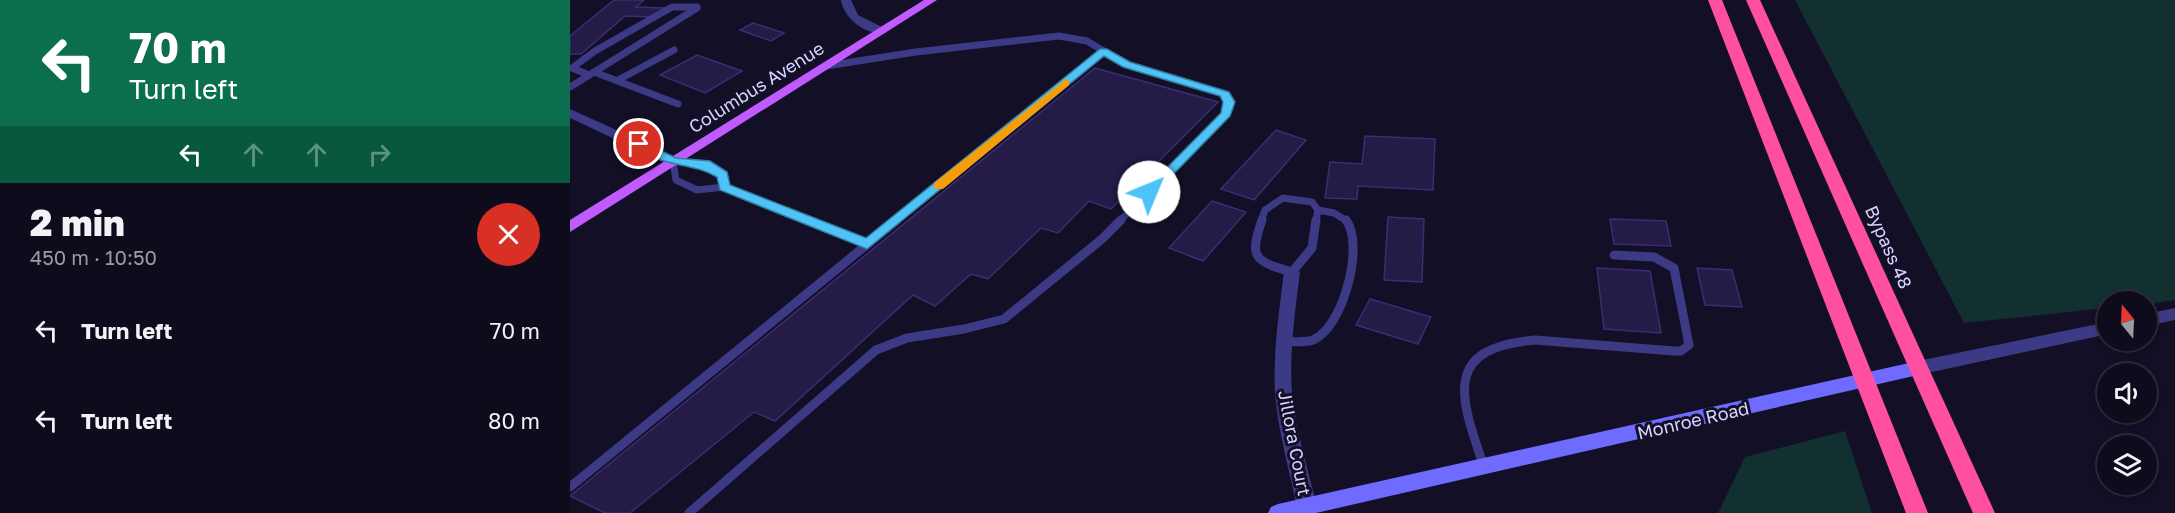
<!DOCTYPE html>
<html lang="en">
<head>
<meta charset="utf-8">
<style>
  :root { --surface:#0e0b1c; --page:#1c1929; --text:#f1f3f6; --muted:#9b9ba3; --line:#2e2b3b }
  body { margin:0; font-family:"Golos Text",sans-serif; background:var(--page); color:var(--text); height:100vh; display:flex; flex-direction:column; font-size:22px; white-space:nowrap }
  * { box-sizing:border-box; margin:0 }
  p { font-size:20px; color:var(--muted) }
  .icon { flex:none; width:33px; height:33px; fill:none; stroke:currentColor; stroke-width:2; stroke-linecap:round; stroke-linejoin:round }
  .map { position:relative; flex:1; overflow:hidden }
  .sheet { display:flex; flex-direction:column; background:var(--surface); width:570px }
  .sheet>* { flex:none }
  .top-card { background:#0b6e4f; color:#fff; overflow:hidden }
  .needle { width:39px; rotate:342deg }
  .fabs { position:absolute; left:1527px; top:291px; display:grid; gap:12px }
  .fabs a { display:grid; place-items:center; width:60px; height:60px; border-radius:50%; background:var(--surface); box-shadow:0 3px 9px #0003,0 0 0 2px var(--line); font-size:30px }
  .pin { position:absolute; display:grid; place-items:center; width:51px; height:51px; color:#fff; margin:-26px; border:3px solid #fff; border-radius:50%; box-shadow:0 2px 6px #0007 }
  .me { position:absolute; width:66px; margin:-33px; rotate:45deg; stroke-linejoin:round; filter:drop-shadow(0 0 4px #0008) }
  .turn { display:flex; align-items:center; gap:21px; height:126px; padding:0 30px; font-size:27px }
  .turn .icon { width:78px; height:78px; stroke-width:2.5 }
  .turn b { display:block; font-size:42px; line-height:51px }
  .lanes { display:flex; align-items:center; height:57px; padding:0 30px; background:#0003; justify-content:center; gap:30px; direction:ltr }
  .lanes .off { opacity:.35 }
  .round { display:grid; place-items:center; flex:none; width:63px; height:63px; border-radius:32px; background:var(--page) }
  .overview { display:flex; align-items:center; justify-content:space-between; height:102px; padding:0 30px }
  h1 { font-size:36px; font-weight:800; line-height:45px }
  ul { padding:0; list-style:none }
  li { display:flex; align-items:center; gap:18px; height:90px; padding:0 30px }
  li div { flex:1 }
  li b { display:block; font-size:22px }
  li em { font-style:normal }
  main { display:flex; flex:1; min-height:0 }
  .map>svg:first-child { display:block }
  .green { fill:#12302f }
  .building { fill:#241b47; stroke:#3b2d73; stroke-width:1.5 }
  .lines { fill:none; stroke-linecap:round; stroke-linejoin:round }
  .lane-far1 { stroke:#3d3a85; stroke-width:7 }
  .lane { stroke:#3d3a85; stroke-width:9 }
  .street { fill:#3d3a85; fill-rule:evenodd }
  .secondary { fill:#6f6bff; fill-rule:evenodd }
  .primary { fill:#c25bff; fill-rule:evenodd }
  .highway { fill:#ff4fa3; fill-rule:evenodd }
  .route { fill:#4fc3f7; stroke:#337fa1; stroke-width:1.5 }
  .slow { fill:#f59e0b }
  .labels { text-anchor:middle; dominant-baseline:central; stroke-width:6; stroke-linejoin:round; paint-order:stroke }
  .street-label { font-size:18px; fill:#d9d4ff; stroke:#130f26 }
</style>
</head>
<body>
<main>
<section class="sheet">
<div class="top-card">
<div class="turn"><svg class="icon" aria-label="left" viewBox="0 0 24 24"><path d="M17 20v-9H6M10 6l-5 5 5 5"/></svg><div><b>70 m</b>Turn left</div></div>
<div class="lanes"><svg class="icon" aria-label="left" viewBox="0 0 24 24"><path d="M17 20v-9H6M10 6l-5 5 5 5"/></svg><svg class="icon off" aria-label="ahead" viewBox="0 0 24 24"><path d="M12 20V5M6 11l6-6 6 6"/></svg><svg class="icon off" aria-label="ahead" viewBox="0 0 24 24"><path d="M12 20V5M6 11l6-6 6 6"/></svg><svg class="icon off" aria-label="right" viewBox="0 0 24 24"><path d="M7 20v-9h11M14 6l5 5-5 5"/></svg></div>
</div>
<div class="overview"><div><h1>2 min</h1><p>450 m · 10:50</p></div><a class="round" style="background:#d93025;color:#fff"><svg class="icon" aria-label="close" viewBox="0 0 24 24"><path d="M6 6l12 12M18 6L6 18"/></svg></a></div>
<ul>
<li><svg class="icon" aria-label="left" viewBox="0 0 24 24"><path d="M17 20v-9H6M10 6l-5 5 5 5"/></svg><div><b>Turn left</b></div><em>70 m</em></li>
<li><svg class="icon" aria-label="left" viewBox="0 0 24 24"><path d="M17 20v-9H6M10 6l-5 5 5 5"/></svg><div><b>Turn left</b></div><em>80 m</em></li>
</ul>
</section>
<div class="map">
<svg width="1605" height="513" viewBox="0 0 1605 513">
  <rect width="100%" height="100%" fill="#130f26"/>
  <g class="green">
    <polygon points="1225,0 1605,0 1605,300 1577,304 1538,302 1537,308 1394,323"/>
    <polygon points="1275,431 1302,513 1148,513 1175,457"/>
  </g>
  <g class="building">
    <polygon points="44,0 74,0 66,7 94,8 84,17 55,16 11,54 0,54 0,36"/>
    <polygon points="183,23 214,33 201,41 170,30"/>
    <polygon points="127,55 172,71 135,93 90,75"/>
    <polygon points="525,68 648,102 541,209 519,201 488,233 471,228 418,279 401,274 365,306 343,295 205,421 184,412 60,513 35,513 0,496"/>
    <polygon points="706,130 736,140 684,200 651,189"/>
    <polygon points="795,136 865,139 863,190 788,186 787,199 755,198 760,162 792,164"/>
    <polygon points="642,201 676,212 633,261 599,248"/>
    <polygon points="818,217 854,219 852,282 814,280"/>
    <polygon points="1040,219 1096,221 1101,246 1044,244"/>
    <polygon points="1027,268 1080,271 1091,333 1034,329"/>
    <polygon points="1127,268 1162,270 1172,307 1135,305"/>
    <polygon points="800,299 861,317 848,344 786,325"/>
  </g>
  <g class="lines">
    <g class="lane-far1">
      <polyline points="256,66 346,52 489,36 517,41 557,65 655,94 659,102 656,114 550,221"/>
      <polyline points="24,72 108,104"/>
      <polyline points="19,75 2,68 25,51 102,7 127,7"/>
      <polyline points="48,80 104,50"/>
      <polyline points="0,87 127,8"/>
      <polygon points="103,161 135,164 153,175 154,187 127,190 106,180"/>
      <polyline points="154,187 239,221"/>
      <polyline points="748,210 764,213 777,221"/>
      <polyline points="325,221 533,51"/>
      <polyline points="691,221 695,210 713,198 742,202 748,210 746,221"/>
    </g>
    <g class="lane">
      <polyline points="236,220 297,244"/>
      <path d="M692 220C679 258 684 261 722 272L742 248 746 220"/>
      <path d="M715 342C723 341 735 343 743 340 773 328 795 245 776 220"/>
      <path d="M914 467C891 399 870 348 965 340L1104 351H1111L1119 345 1104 268 1084 257 1044 255"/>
      <polyline points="0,487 327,220"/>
      <polyline points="119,513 306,350 337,338 394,329 434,319 532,239 551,220"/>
    </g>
    <g class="street">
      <path d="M271 0H281L288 15 316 29V33C296 36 274 19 271 0Z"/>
      <polygon points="0,109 108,158 110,161 103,165 98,164 0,118"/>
      <path d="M722 266 730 272C725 312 719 353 722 393 726 432 738 469 747 507L744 513H730L727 507C719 469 708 431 705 393 703 352 709 312 714 272Z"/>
      <polygon points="1605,308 1605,320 1576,326 1576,314"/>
      <polygon points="1538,322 1538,334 1348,375 1342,373 1340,368 1342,363 1348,361"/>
    </g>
    <polygon class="secondary" points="1348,361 1354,363 1356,368 1354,373 1348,375 746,513 698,513 701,507 708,504"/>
    <polygon class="primary" points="354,0 367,0 0,232 0,220"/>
    <g class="highway">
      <polygon points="1138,0 1152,0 1358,513 1336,513"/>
      <polygon points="1176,0 1190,0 1425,513 1403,513"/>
    </g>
  </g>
  <path class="route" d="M530 49H537L560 62 659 92 665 102 660 116 583 195H574L573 192 651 113 653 102 650 96 553 67 534 56 297 249 150 190 147 177C121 161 86 168 63 144L69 140 106 158 140 161 157 172 160 185 296 238Z"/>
  <polygon class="slow" points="496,79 499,80 499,85 373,189 364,189 364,183"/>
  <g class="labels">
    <g class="street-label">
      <text transform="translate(186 87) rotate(-32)">Columbus Avenue</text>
      <text transform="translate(1319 247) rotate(66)">Bypass 48</text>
      <text transform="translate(1123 420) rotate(-13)">Monroe Road</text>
      <text transform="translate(725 443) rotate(79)">Jillora Court</text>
    </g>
  </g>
</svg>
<div class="fabs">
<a><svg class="needle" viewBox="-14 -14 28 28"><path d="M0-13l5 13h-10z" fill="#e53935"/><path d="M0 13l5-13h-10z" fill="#9b9ba3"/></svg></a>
<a><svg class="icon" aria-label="sound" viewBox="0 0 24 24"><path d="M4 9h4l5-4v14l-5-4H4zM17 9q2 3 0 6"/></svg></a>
<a><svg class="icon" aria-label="layers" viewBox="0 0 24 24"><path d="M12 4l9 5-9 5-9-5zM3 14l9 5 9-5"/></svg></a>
</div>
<div class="pin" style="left:69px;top:144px;background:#d93025"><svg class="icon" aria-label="arrive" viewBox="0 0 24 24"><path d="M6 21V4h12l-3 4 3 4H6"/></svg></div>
<svg class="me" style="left:579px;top:192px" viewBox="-20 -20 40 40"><circle r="19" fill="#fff"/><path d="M0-13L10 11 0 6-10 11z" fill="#4fc3f7"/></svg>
</div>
</main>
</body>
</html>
